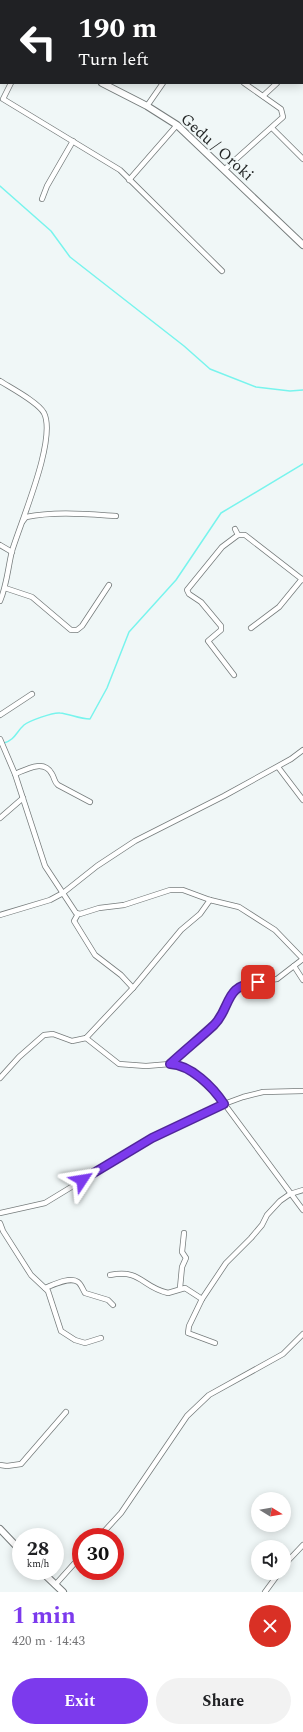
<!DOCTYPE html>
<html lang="en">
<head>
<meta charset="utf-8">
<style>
  :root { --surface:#fff; --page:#f2f2f2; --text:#202124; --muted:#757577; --accent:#7c3aed }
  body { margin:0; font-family:Spectral,serif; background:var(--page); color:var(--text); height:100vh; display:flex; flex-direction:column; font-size:15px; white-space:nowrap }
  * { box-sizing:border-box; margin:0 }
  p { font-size:13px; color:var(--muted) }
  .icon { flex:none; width:22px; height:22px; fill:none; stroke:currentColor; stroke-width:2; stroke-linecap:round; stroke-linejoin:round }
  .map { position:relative; height:1592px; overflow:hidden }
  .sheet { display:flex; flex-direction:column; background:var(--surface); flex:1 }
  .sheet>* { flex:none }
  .banner { position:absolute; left:0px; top:0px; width:303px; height:84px; box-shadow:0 2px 10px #0003; background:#202124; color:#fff; overflow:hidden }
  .needle { width:26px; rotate:101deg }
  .controls { position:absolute; left:251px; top:1492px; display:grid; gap:8px }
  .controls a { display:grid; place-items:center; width:40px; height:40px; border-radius:50%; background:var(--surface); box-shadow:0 2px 10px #0003; font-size:20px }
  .speed { position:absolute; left:12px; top:1528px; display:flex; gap:8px; font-size:20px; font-weight:700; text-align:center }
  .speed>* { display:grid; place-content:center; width:52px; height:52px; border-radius:50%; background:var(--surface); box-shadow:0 2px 10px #0003; line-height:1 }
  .speed small { font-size:10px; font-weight:400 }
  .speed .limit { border:6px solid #d22; background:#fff; color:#111 }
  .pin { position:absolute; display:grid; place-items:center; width:34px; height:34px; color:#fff; margin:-17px; border-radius:8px; box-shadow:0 2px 6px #0006 }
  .me { position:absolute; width:44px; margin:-22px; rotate:57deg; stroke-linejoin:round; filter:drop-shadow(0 0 3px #0008) }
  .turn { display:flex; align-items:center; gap:14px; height:84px; padding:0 12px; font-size:18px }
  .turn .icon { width:52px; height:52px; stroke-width:2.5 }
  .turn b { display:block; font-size:28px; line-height:34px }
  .round { display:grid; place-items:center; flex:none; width:42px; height:42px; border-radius:21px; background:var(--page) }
  .headline { display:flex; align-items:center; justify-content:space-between; height:68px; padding:0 12px }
  h1 { font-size:24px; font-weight:700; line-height:30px; color:var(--accent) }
  .primary-button { display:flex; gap:8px; margin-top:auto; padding:8px 12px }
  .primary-button a { flex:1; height:46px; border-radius:24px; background:var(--accent); color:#fff; font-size:16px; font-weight:700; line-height:46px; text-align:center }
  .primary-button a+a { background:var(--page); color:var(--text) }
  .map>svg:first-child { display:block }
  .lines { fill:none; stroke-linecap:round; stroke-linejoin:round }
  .stream { stroke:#78f4ed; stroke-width:1.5 }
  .street-casing { stroke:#767c7c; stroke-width:6 }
  .secondary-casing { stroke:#767c7c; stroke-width:8 }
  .street { stroke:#fff; stroke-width:4.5 }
  .secondary { stroke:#fff; stroke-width:6 }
  .route-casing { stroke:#51269a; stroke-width:10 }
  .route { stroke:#7c3aed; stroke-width:7 }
  .labels { text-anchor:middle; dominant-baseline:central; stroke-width:4; stroke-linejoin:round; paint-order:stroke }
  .street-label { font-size:16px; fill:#252828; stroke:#f0f7f7 }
</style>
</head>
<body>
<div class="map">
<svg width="303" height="1592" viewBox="0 0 303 1592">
  <rect width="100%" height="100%" fill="#f0f7f7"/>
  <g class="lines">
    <g class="stream">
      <polyline points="0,186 51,231 70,257 184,346 210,369 256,387 290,391 303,390"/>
      <path d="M4 743C15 740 16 732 24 725 29 721 53 712 60 713 70 714 79 719 90 719L107 688 129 632 176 580 221 513 303 464"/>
    </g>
    <defs>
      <g id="street">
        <polyline points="24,0 28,1"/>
        <polyline points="78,1 78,0"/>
        <polyline points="138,1 139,0"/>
        <polyline points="254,1 255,0"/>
        <polyline points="302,59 303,58"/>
        <polyline points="11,83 3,99 120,170 222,271"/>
        <polyline points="263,96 277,83"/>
        <polyline points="147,106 163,83"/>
        <polyline points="272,128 303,159"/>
        <polyline points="224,170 283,117 281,109 244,83"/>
        <polyline points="129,180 177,125"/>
        <polyline points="42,199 47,186 73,141"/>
        <path d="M0 381C11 388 38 402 44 413 57 439 21 521 12 551 8 567 7 585 0 601"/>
        <path d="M23 521 26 517C55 511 86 514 116 516"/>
        <polyline points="235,529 238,535 245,535 303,580"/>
        <polyline points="0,545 12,552"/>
        <polyline points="5,588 32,597 71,630 77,630 82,626 109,585"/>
        <polyline points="251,628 279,607 302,579"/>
        <polyline points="234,675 208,641 221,630 221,626 201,602 189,594 187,590 222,547 238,535"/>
        <polyline points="0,715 32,694"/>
        <polyline points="0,739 15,774 45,866 76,913 80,914 99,908 124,905 170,890 183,890 210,900 239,907 275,930 303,959"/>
        <polyline points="278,767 303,800"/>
        <path d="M15 774C27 769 44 759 52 774 55 779 54 782 58 785L90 802"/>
        <polyline points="0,818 23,798"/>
        <polyline points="78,914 74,921 95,955 121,975 133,988"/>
        <polyline points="0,915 50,900 63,893 97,866 135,841 224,796 291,759 303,750"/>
        <polyline points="294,966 303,980"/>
        <polyline points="86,1038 119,1064 146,1066 170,1064 186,1067 220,1098 303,1210"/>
        <polyline points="170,1064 215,1024 227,1001 237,990 249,983 277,979 303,959"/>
        <polyline points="0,1078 19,1057 44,1035 53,1034 72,1041 86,1038 133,988 181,930 200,914 210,900"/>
        <polyline points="0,1213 45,1203 152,1138 224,1104 243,1097 263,1092 303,1091"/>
        <polyline points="0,1223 3,1231 31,1275 48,1291 61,1331 75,1340 85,1343 101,1338"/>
        <path d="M110 1275C142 1269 141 1287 168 1293L185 1288 202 1299"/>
        <path d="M45 1288C53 1285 70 1276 78 1282 81 1284 83 1290 85 1293L108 1300 113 1305"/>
        <polyline points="180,1288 182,1267 186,1258 182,1252 184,1233"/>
        <polyline points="215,1343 188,1333 189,1326 202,1299 226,1263 251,1238 262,1225 267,1215 280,1201 290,1194 303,1190"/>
        <polyline points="0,1465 7,1466 21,1464 66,1412"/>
        <polyline points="99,1537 121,1513 187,1416 209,1395 283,1354 303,1334"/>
        <polyline points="284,1565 303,1545"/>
        <polyline points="55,1585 81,1556"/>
        <polyline points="265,1592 279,1573"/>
      </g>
      <g id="secondary">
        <polyline points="0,39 1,39"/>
        <polyline points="102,83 147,106 177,125 303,245"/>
        <polyline points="0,1529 21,1551"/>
        <polyline points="41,1571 63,1592"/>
      </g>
    </defs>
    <use href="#street" class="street-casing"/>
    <use href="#secondary" class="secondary-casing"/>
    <use href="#street" class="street"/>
    <use href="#secondary" class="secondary"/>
  </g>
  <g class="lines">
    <defs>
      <path id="route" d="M82 1180 152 1138 224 1104C213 1087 191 1065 170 1064 184 1051 200 1038 214 1025 232 1007 223 985 258 982"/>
    </defs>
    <use href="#route" class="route-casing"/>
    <use href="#route" class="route"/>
  </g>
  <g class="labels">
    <g class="street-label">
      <text transform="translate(217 147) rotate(42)">Gedu / Oroki</text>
    </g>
  </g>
</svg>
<div class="controls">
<a><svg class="needle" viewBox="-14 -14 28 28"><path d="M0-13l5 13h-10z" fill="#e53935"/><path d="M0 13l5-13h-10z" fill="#757577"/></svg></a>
<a><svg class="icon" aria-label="sound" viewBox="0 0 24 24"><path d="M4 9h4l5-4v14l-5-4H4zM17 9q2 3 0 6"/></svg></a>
</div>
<div class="speed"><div>28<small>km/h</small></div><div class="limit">30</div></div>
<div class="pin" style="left:258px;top:982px;background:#d93025"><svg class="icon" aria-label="arrive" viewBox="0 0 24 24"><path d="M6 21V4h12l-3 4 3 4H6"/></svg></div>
<svg class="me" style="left:82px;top:1180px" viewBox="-20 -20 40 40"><path d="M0-17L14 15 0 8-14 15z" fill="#7c3aed" stroke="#fff" stroke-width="4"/></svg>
<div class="banner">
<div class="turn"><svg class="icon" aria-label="left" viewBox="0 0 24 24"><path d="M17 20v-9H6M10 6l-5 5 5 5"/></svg><div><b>190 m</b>Turn left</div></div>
</div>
</div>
<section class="sheet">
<div class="headline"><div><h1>1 min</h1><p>420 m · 14:43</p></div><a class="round" style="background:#d93025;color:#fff"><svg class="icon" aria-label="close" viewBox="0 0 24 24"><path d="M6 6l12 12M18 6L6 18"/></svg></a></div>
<div class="primary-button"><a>Exit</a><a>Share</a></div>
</section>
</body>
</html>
